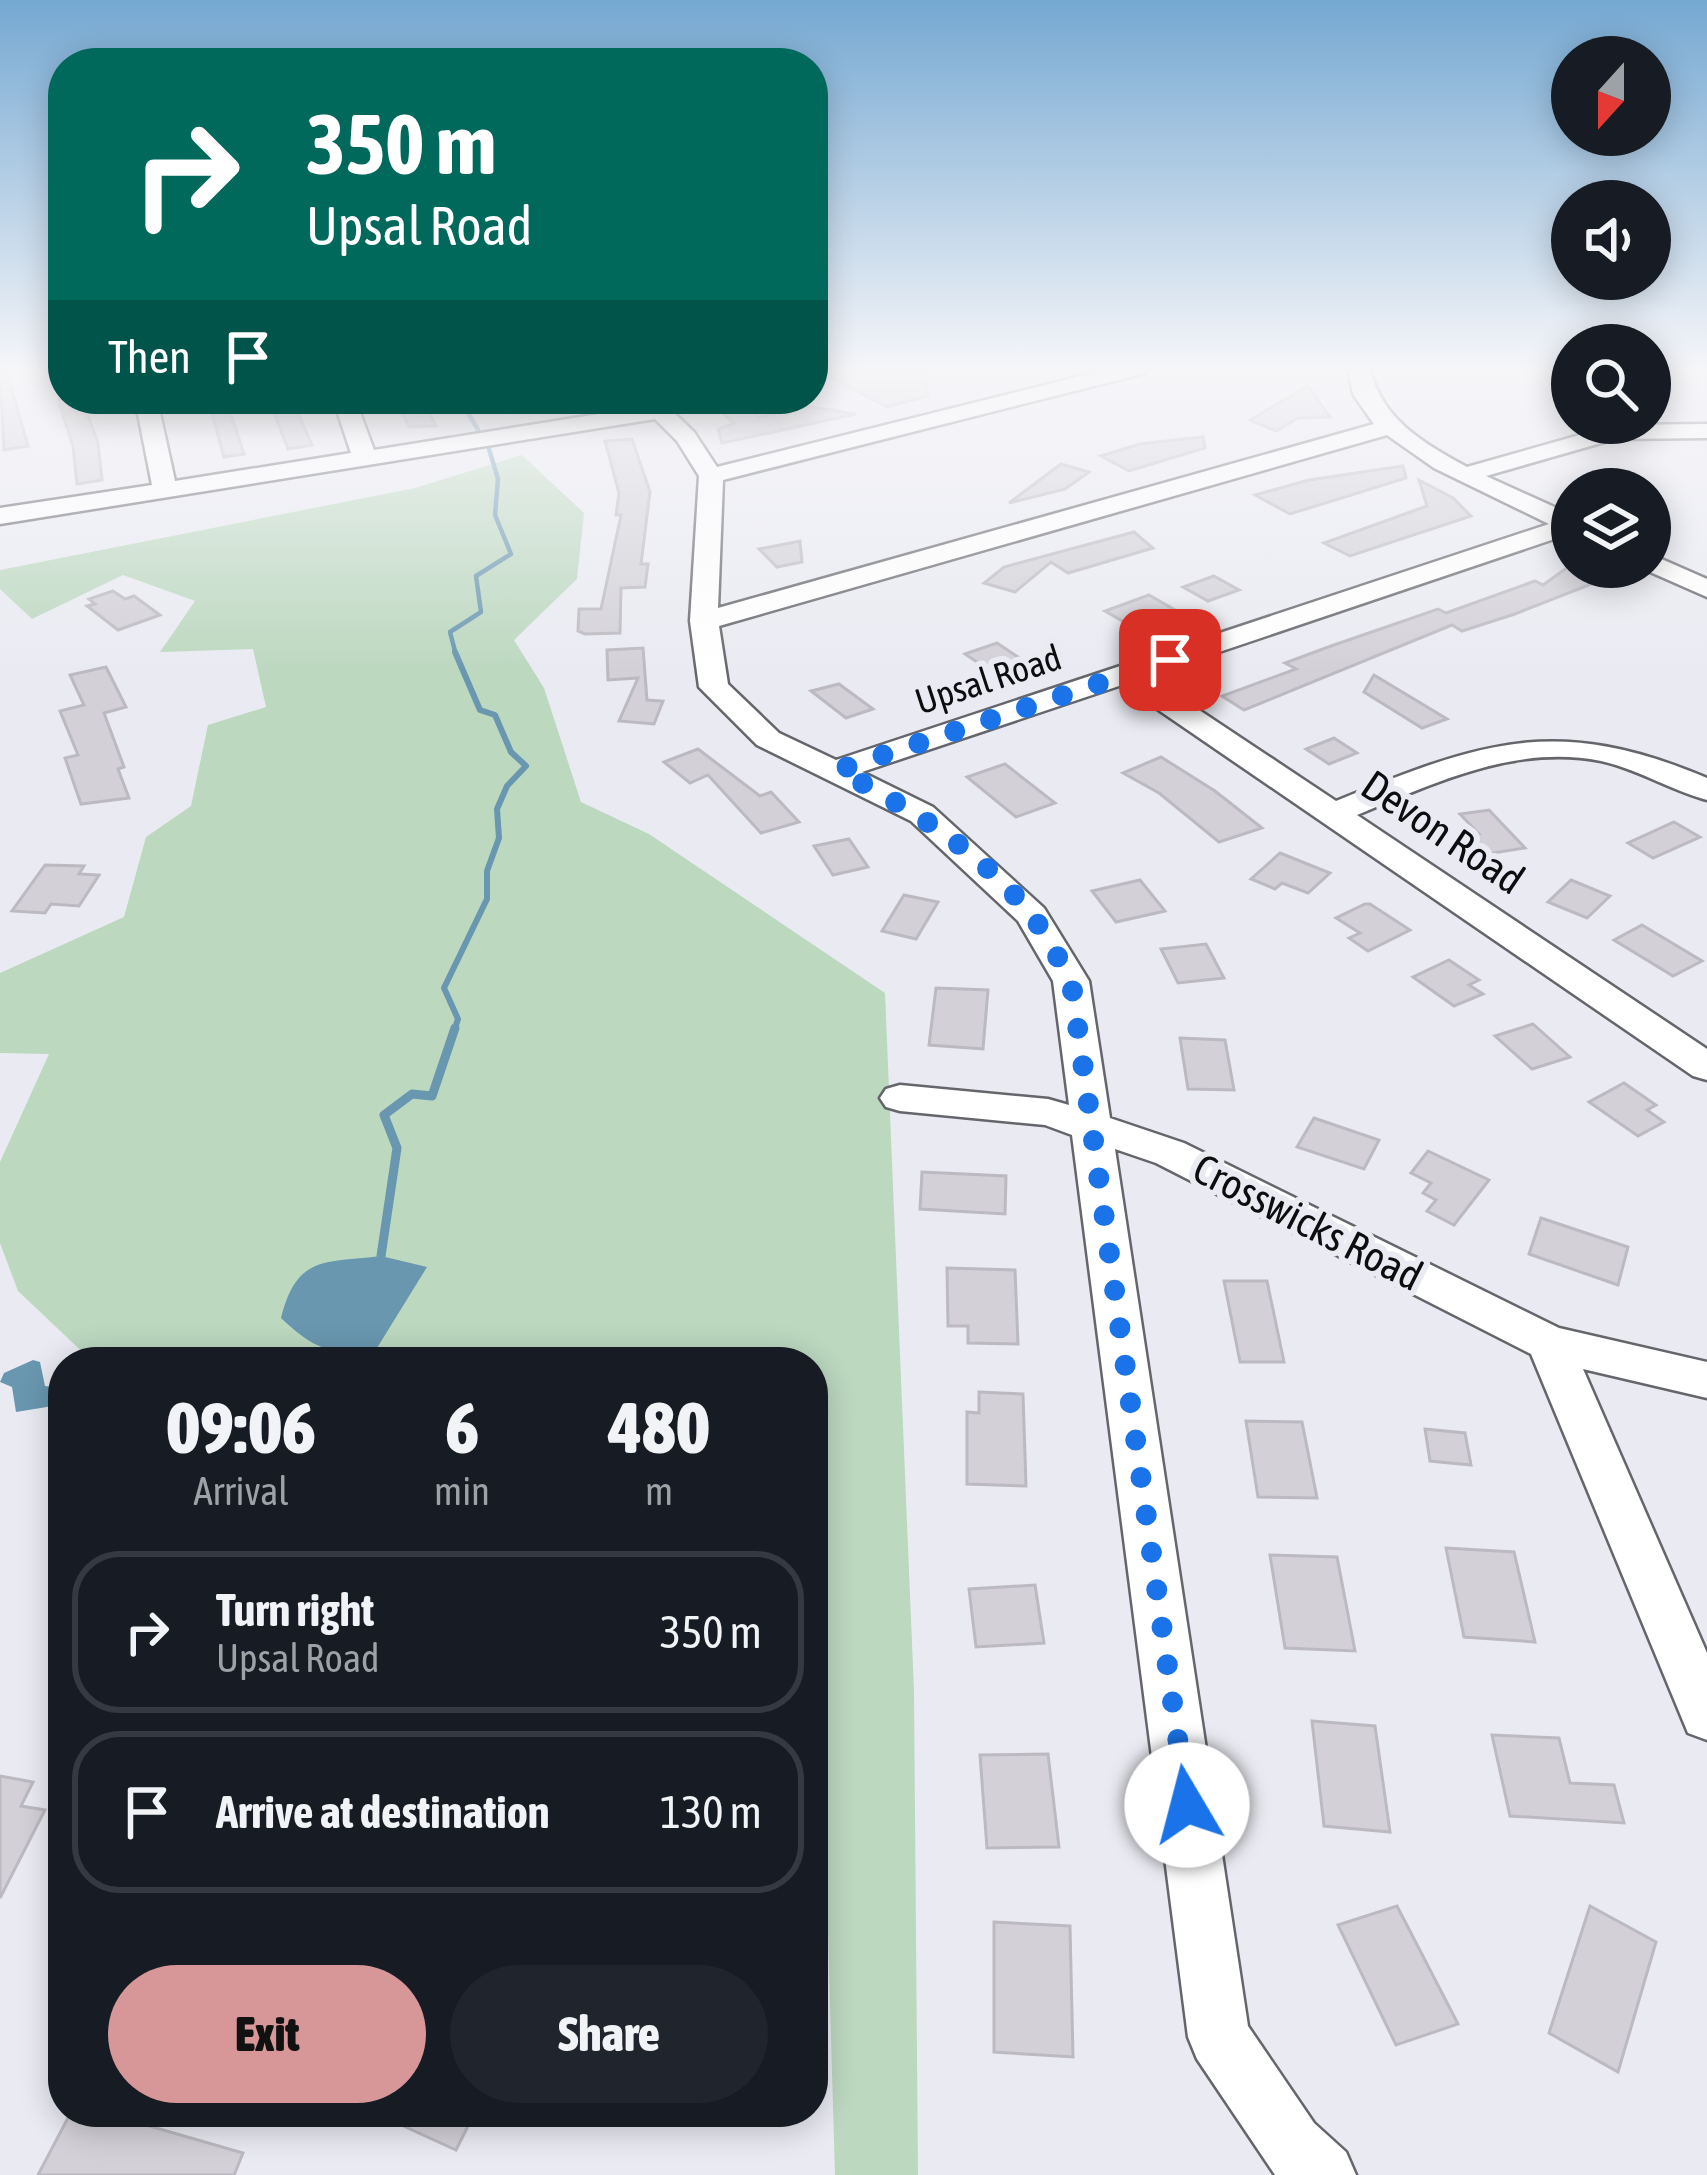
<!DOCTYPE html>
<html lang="en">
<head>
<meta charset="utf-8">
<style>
  :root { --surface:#171b24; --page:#20242c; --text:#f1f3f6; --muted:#9ea1a6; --line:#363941; --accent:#d79798 }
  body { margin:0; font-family:"Asap Condensed",sans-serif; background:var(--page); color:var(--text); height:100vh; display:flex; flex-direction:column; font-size:45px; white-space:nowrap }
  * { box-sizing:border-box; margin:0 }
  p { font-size:39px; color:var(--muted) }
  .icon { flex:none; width:66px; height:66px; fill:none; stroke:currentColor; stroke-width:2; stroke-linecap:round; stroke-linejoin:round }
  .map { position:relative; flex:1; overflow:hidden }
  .details { position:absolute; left:48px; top:1347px; width:780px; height:780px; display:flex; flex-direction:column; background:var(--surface); border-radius:48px; box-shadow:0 6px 30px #0003 }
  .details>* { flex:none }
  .hud { position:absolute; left:48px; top:48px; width:780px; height:366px; border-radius:48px; box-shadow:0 6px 30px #0003; background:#00695c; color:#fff; overflow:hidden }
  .needle { width:78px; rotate:201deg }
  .fabs { position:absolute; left:1551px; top:36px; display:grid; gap:24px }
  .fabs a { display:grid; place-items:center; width:120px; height:120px; border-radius:50%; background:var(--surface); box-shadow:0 6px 30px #0003; font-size:60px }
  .pin { position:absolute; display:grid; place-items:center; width:102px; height:102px; color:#fff; margin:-51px; border-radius:24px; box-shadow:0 6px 18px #0006 }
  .me { position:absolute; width:132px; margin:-66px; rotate:352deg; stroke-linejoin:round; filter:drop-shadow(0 0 9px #0008) }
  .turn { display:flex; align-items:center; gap:42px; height:252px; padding:0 60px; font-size:54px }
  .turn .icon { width:156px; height:156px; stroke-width:2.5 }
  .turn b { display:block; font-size:84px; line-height:102px }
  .then { display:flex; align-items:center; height:114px; padding:0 60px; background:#0003; gap:24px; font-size:45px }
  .eta { display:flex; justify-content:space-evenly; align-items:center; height:204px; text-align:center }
  .eta b { font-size:72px; font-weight:800; line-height:84px }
  .cta { display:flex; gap:24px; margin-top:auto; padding:24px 60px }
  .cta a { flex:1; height:138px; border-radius:72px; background:var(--accent); color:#111; font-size:48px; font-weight:800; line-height:138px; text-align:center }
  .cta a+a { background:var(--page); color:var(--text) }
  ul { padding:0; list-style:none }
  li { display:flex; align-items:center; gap:36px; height:162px; margin:0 24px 18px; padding:0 36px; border:6px solid var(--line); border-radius:48px }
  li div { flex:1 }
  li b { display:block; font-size:45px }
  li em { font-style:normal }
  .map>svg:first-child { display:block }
  .green { fill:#bcd8bf }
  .water { fill:#6997b0 }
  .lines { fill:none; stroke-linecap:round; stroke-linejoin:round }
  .stream-far2 { stroke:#6997b0; stroke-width:4.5 }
  .stream-far1 { stroke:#6997b0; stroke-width:6 }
  .stream { stroke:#6997b0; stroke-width:9 }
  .building { fill:#d3d1d7; stroke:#bcbac0; stroke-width:3 }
  .minor-casing { stroke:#65666b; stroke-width:5 }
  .minor { fill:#fff; fill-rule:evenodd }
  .route { stroke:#1a73e8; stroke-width:21; stroke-dasharray:0 37.8 }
  .labels { text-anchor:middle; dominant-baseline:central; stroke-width:12; stroke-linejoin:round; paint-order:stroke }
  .far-street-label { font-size:36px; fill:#0c0d0f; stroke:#eaebf2 }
  .street-label { font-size:42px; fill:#0c0d0f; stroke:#eaebf2 }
</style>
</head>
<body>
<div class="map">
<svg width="1707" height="2175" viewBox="0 0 1707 2175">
  <rect width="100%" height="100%" fill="#eaebf2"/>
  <polygon class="green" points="522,455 584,513 577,579 514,640 544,688 581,802 649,834 885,993 914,1691 918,2175 835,2175 826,1865 813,1835 813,1362 93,1362 18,1291 0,1243 0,1162 49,1054 0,1053 0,973 124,917 146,837 191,806 208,725 266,707 253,649 160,652 195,601 123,575 32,619 0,589 0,570 415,488"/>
  <g class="water">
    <path d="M381 1256 427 1267 377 1348C332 1357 314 1349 281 1318 297 1255 324 1263 381 1256Z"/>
    <polygon points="33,1360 40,1362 45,1386 60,1388 62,1398 53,1406 16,1412 12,1387 0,1382 4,1373"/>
  </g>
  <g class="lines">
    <g class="stream-far2">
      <polyline points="460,399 478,430"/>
      <polyline points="456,655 450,632 481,612 476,576 511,554 495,515 498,479 489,449"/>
    </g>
    <polyline class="stream-far1" points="454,1031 458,1019 444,988 487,899 487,871 499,838 497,809 507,786 526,766 511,752 495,715 480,710 455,652"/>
    <polyline class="stream" points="381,1256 397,1148 384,1115 412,1094 432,1096 455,1028"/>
  </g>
  <g class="building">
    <polygon points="813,368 924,368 928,396 887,407"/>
    <polygon points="6,369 28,446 4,450 0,370"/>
    <polygon points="1308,386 1330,417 1298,418 1276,431 1250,420"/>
    <polygon points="58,399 82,399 98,443 102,480 77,484 73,446"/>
    <polygon points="208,399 226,399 244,454 224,457"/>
    <polygon points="269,399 292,399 312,445 288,449"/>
    <polygon points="396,399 422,399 436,426 409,427"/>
    <polygon points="709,399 740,399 759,417 777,413 787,403 856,414 722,443 718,429 734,424"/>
    <polygon points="1203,437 1205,448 1129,471 1101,456 1140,444"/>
    <polygon points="632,439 650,492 641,564 648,564 645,587 621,588 620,633 585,634 578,631 579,609 601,609 621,515 616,515 619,493 605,441"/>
    <polygon points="1061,464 1089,472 1065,489 1009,503"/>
    <polygon points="1403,466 1406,478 1290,514 1255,495 1309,480"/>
    <polygon points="1419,480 1453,498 1471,516 1350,556 1324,543 1427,506"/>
    <polygon points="1134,532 1153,548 1068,573 1051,562 1015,592 984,583 1004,567"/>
    <polygon points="800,541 802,562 777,567 759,549"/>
    <polygon points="1568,567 1632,568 1515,614 1462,631 1452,625 1244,710 1222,696 1296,669 1285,663 1331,646 1438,609 1446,613 1535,581 1543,585"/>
    <polygon points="1214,576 1239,590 1208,601 1183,587"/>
    <polygon points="113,591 125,599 134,596 160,615 118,630 87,606 95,604 89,599"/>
    <polygon points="1149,595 1175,610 1131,626 1105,611"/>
    <polygon points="997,643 1021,659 989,670 965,654"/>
    <polygon points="643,648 647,700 663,701 654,724 619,721 638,678 608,680 607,650"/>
    <polygon points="106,667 126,707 104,713 124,767 118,769 129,798 81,804 65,758 78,755 60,711 84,705 70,675"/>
    <polygon points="1374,675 1447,719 1422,728 1364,692"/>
    <polygon points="839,684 873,709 846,718 811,691"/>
    <polygon points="1334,738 1357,753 1329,764 1306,749"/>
    <polygon points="698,749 760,796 771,792 799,822 761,833 708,775 690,783 664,762"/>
    <polygon points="1161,757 1215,791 1262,828 1219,842 1159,793 1123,773"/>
    <polygon points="1005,764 1055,803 1016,817 967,777"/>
    <polygon points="1489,810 1525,848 1481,855 1464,837 1479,834 1460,814"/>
    <polygon points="1674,822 1700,837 1653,858 1628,843"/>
    <polygon points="849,839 868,867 833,875 814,846"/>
    <polygon points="1280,853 1330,873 1308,893 1282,883 1275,889 1251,879"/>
    <polygon points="45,865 84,866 79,874 99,875 79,906 51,904 45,913 12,911"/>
    <polygon points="1140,880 1165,911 1116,922 1092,891"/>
    <polygon points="1571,880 1610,896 1587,918 1548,902"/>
    <polygon points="904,895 938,902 916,939 882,931"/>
    <polygon points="1365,904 1370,904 1410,930 1368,951 1349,938 1360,933 1336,918"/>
    <polygon points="1642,925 1702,961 1673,976 1614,940"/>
    <polygon points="1206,944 1224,978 1178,983 1161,949"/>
    <polygon points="1449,960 1479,980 1469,985 1483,994 1454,1006 1413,977"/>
    <polygon points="936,988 988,990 983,1049 929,1045"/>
    <polygon points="1533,1024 1570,1057 1532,1069 1495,1036"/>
    <polygon points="1180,1038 1225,1040 1234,1090 1188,1089"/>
    <polygon points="1624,1083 1656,1105 1647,1110 1664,1122 1638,1136 1589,1102"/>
    <polygon points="1314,1118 1379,1140 1364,1169 1297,1147"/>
    <polygon points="1428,1151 1489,1180 1454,1225 1427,1211 1436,1200 1423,1193 1431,1183 1411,1173"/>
    <polygon points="922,1172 1006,1176 1005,1214 920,1209"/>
    <polygon points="1541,1218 1628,1247 1618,1285 1529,1254"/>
    <polygon points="947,1268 1015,1270 1018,1344 968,1343 968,1326 948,1326"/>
    <polygon points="1224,1281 1267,1281 1284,1362 1240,1362"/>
    <polygon points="979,1392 1023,1394 1026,1486 967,1484 967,1412 979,1413"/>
    <polygon points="1246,1421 1302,1422 1317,1498 1258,1497"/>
    <polygon points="1425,1429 1465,1433 1471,1465 1430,1461"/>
    <polygon points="1446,1548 1514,1552 1535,1642 1464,1637"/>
    <polygon points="1270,1555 1337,1557 1355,1651 1285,1648"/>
    <polygon points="1035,1585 1044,1643 976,1647 969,1589"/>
    <polygon points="1312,1721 1375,1726 1390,1832 1324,1826"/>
    <polygon points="1492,1735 1559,1738 1570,1783 1614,1785 1624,1823 1510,1816"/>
    <polygon points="1048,1754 1059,1847 987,1848 980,1755"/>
    <polygon points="0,1776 33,1782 21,1806 45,1810 0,1898"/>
    <polygon points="1397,1906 1458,2024 1396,2045 1338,1925"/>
    <polygon points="1590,1906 1656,1942 1618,2072 1549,2033"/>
    <polygon points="994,1922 1070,1926 1073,2057 994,2052"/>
    <polygon points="71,2112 101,2112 243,2153 234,2175 38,2175"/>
    <polygon points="373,2112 475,2112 456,2150"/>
  </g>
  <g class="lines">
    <defs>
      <g id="minor">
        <path d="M1113 368H1148L1145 373 723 480 718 608 1374 424 1353 394 1348 368H1370C1381 419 1423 443 1467 467L1615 425 1707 424V438L1615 439 1486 476 1572 515V533L1148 676 1336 801C1481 742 1556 714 1707 778V800C1670 790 1638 769 1601 761 1515 744 1435 783 1357 815L1707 1049V1080L1693 1076 1122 685 862 772 933 807 1044 908 1089 981 1110 1118 1184 1143 1559 1328 1707 1362V1398L1583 1369 1707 1653V1740L1688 1733 1531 1354 1156 1163 1115 1149 1248 2026 1314 2123 1346 2152 1356 2175H1275L1197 2059 1188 2037 1072 1135 1045 1125 900 1111 886 1107 880 1098 886 1089 900 1085 1048 1099 1069 1105 1053 981 1018 921 911 821 757 745 699 687 690 621 699 476 677 441 655 419 0 524V508L152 485 138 414 127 399H150L160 413 175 481 351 453 333 399H355L374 450 643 407 636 399H660L694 432 717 467ZM1387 435 1434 468 1549 524 836 760 779 733 728 684 719 626Z"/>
        <polygon points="1650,554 1707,579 1707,597 1641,568 1650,567"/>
      </g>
    </defs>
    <use href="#minor" class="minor-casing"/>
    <use href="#minor" class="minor"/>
  </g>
  <linearGradient id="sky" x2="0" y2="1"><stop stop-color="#75a8d2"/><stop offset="0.55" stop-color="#f6f6f9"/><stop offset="1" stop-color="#f6f6f9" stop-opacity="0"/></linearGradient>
  <rect width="1707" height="672" fill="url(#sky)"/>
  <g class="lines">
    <path class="route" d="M1170 660 838 770C909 808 982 851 1032 916 1047 935 1058 959 1071 980L1187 1805"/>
  </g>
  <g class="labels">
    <g class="far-street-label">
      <text transform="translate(988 679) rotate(-18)">Upsal Road</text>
    </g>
    <g class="street-label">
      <text transform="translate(1443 832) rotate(34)">Devon Road</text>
      <text transform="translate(1308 1222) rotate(27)">Crosswicks Road</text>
    </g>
  </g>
</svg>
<div class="fabs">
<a><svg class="needle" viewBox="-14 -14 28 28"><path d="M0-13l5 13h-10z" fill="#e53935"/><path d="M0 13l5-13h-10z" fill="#9ea1a6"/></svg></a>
<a><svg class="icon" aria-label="sound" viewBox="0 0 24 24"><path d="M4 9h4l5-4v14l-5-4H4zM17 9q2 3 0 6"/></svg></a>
<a><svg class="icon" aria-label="search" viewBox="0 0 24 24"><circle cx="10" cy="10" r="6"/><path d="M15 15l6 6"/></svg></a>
<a><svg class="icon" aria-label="layers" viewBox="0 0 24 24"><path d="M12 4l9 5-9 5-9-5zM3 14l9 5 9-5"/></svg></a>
</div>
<div class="pin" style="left:1170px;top:660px;background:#d93025"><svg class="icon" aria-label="arrive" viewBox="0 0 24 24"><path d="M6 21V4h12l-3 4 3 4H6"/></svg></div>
<svg class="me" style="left:1187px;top:1805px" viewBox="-20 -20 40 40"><circle r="19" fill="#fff"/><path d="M0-13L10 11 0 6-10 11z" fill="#1a73e8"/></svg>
<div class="hud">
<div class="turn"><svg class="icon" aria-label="right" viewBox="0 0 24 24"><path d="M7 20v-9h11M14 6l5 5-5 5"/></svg><div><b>350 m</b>Upsal Road</div></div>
<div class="then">Then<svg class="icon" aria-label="arrive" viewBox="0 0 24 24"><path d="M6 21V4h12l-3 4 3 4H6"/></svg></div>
</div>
<section class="details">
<div class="eta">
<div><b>09:06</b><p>Arrival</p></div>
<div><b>6</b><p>min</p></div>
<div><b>480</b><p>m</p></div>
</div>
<ul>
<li><svg class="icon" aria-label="right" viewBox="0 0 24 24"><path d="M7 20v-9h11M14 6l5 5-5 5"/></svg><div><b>Turn right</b><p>Upsal Road</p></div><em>350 m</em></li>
<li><svg class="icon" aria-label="arrive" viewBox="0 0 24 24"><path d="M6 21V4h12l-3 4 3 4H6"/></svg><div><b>Arrive at destination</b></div><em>130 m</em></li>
</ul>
<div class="cta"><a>Exit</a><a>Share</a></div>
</section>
</div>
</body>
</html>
